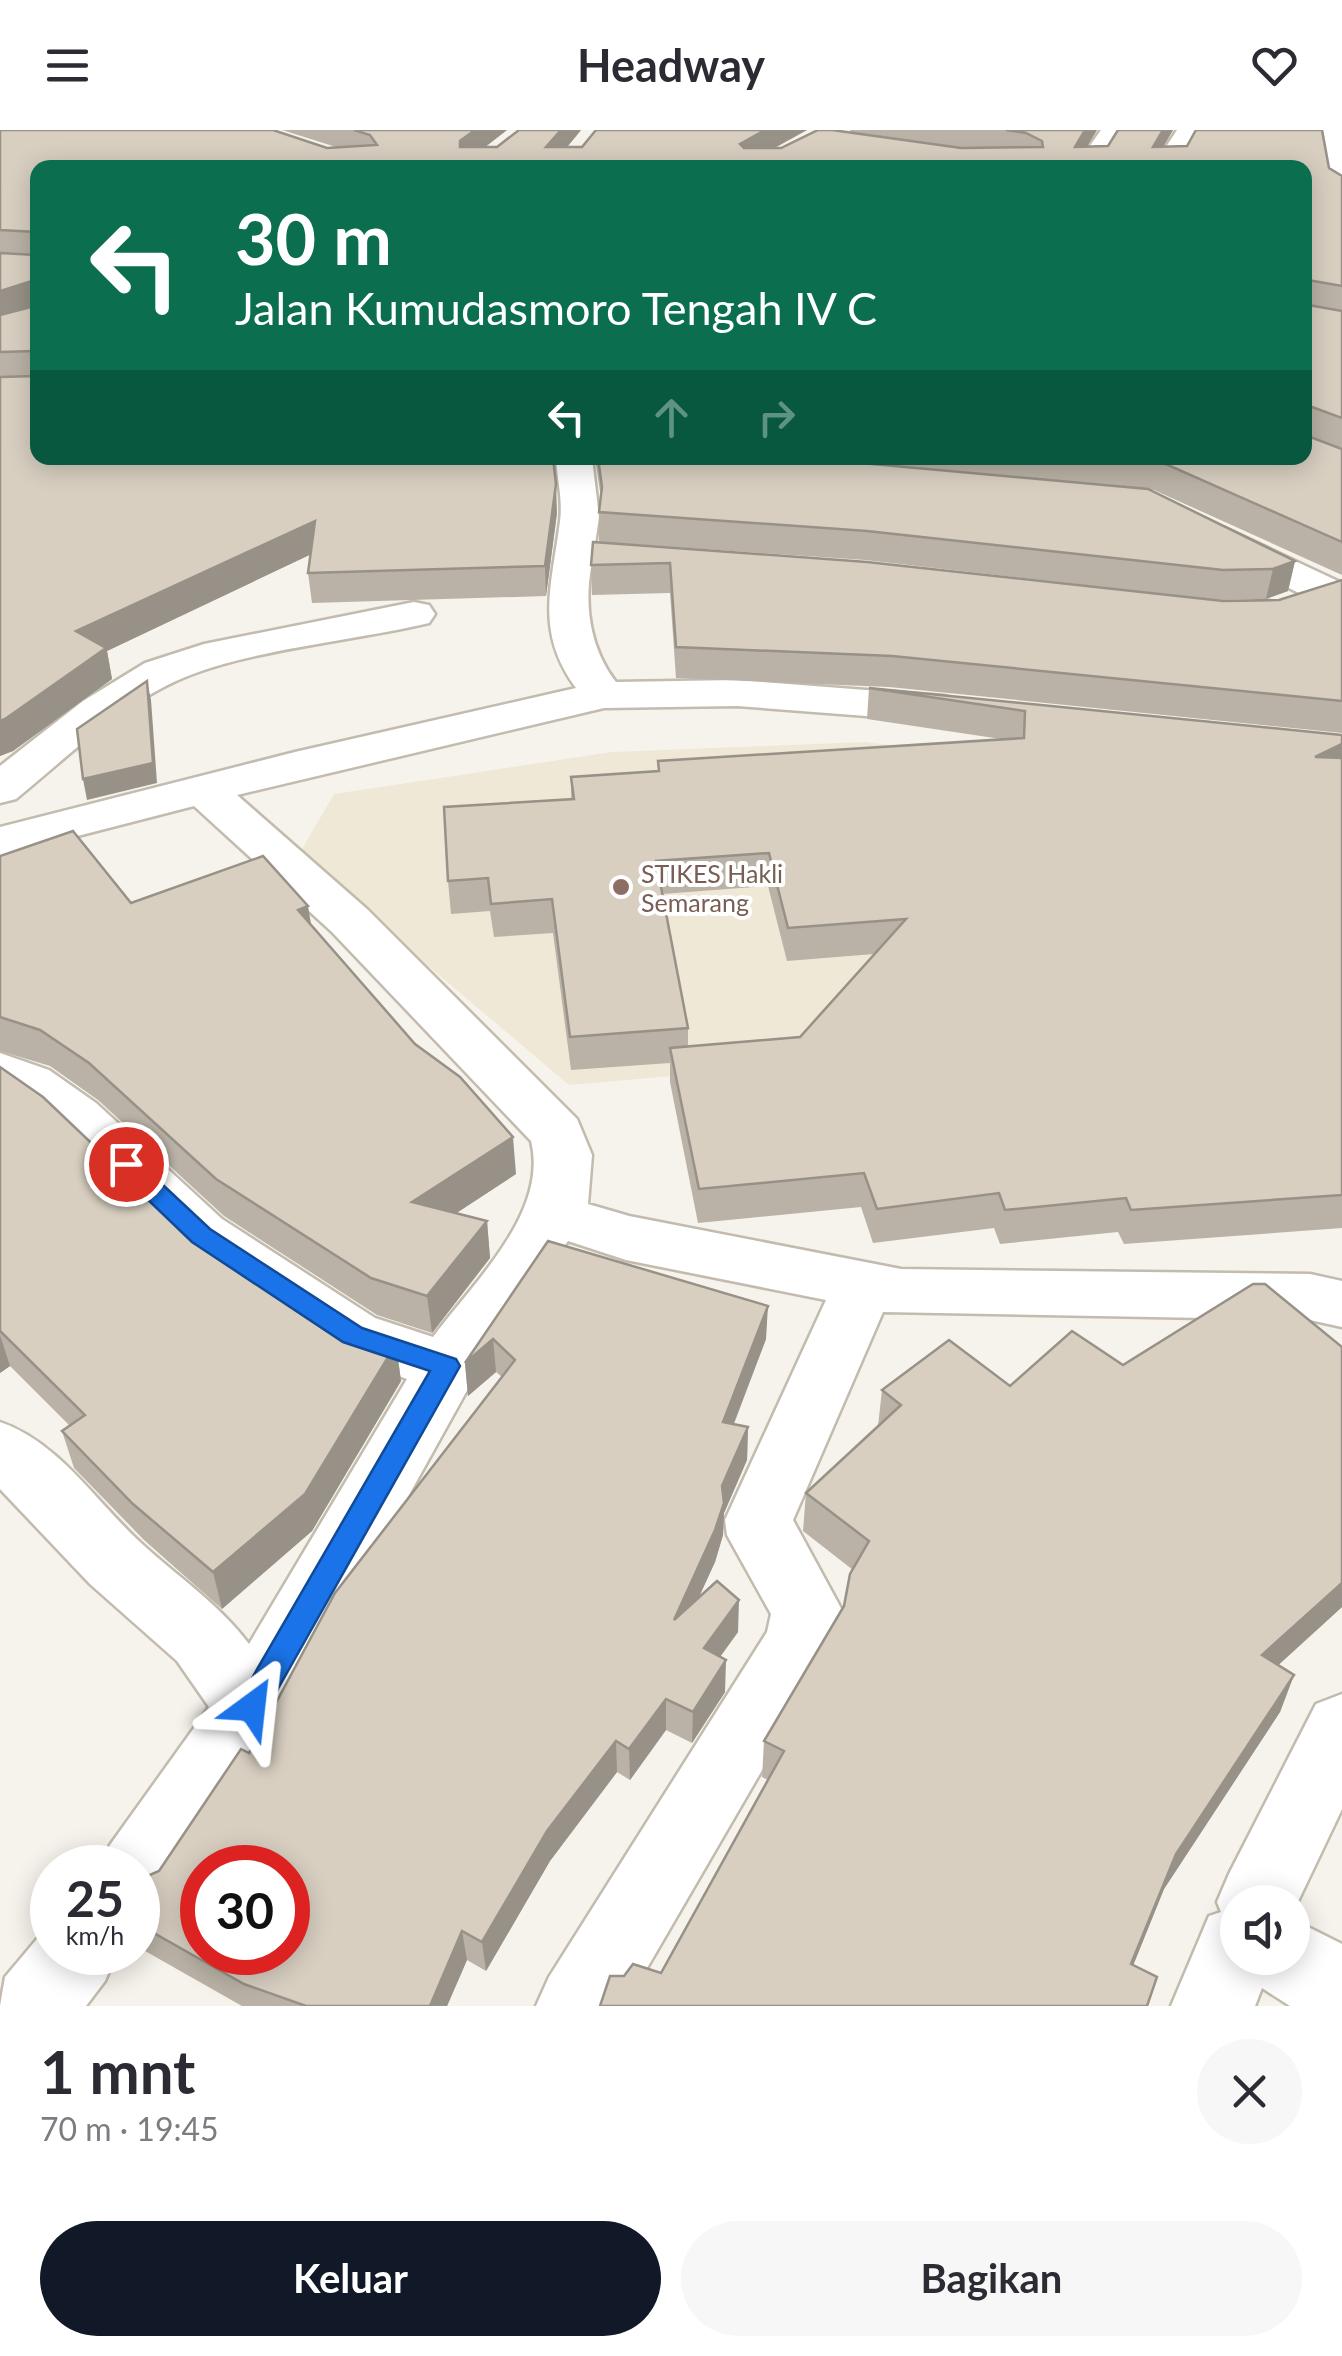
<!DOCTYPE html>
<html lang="id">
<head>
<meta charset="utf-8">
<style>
  :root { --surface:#fff; --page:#f7f7f7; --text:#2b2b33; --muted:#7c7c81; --accent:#111827 }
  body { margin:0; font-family:Lato,sans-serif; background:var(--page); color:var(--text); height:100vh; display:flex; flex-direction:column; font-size:38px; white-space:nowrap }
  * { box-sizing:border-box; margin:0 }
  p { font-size:32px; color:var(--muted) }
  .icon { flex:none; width:55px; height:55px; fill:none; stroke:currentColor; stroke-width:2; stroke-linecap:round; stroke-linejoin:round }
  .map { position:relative; height:1876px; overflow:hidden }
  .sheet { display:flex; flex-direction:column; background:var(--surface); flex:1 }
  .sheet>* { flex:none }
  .banner { position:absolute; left:30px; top:30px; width:1282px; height:305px; border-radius:20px; box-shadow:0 5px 25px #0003; background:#0b6e4f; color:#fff; overflow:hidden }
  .buttons { position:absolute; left:1220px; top:1755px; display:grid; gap:20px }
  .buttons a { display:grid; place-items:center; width:90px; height:90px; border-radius:50%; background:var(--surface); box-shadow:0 5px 25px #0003; font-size:50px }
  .speed { position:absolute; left:30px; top:1715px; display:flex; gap:20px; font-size:50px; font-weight:700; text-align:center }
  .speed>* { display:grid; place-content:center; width:130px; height:130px; border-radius:50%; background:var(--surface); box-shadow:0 5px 25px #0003; line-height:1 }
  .speed small { font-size:25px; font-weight:400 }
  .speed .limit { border:15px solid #d22; background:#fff; color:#111 }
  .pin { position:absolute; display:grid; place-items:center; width:85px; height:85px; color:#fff; margin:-42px; border:5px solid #fff; border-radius:50%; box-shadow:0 2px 10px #0007 }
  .me { position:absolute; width:110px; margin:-55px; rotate:30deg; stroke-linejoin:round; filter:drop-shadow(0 0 8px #0008) }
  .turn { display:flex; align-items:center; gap:35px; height:210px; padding:0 40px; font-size:45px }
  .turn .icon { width:130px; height:130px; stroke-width:2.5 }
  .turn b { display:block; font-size:70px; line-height:85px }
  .lanes { display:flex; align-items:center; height:95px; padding:0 40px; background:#0003; justify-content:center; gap:50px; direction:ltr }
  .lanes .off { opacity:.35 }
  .round { display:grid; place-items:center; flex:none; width:105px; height:105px; border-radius:52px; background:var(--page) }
  .overview { display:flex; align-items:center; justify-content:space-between; height:170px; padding:0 40px }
  h1 { font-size:60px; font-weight:700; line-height:75px }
  .button { display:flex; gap:20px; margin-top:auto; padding:20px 40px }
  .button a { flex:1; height:115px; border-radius:60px; background:var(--accent); color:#fff; font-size:40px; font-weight:700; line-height:115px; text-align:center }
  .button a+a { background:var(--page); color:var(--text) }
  header { display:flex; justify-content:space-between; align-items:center; height:130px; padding:0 40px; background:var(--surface); font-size:45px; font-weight:700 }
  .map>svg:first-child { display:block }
  .education { fill:#efe8d6 }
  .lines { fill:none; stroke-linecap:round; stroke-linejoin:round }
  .street-casing { stroke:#c2bbae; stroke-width:5 }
  .street { fill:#fff; fill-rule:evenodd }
  .wall { fill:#bab2a6; fill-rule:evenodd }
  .shaded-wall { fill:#979187 }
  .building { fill:#d8cfc1; stroke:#979187; stroke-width:2.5; fill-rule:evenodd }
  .route { fill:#1a73e8; stroke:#114b97; stroke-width:2.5 }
  .education-dot { fill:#8d6e63; stroke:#fff; stroke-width:4 }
  .labels { text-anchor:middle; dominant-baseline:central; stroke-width:8; stroke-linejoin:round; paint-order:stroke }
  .education-label { font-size:25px; fill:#785e54; stroke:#fff; text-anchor:start }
</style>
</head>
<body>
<header><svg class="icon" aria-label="menu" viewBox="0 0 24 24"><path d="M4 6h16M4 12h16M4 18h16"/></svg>Headway<svg class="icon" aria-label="heart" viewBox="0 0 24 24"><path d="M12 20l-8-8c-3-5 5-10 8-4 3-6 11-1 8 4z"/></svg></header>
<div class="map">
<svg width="1342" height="1876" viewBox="0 0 1342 1876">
  <rect width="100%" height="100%" fill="#f6f3ec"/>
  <polygon class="education" points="865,612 946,622 912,786 823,933 569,955 298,726 334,664 612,622"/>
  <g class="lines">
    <defs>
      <g id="street">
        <polygon points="1101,0 1127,0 1102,38 1074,38"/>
        <polygon points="1177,0 1203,0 1180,38 1152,38"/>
        <polygon points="1316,0 1342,0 1342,70 1328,61"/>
        <path d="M556 328H592L599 387 595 414 680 423 686 431 680 439 666 443 591 438C584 478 591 520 616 552L737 550 944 566 960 570 966 579 960 588 944 592 737 576 604 578 237 665 368 780 577 989 592 1025 588 1074 629 1086 901 1139 1310 1144 1342 1151V1197L1310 1190 883 1182 793 1390 843 1482 837 1511 625 1876H536L549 1847 767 1502 771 1484 727 1405 725 1390 826 1170 626 1130 568 1111 470 1255 278 1601 166 1769 138 1780V1738H100L110 1715 209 1577 177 1531 90 1454 0 1359V1292C59 1312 96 1372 141 1413 178 1447 219 1474 249 1514L407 1249 331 1222 180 1121 56 1001 0 962V923L49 940 96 973 222 1089 375 1188 433 1207C473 1153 549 1082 531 1011L332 802 194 676 0 726V697L295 622 576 558C534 501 552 455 560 391 563 371 557 348 556 328Z"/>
        <polygon points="1225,398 1342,453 1342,475 1320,474 1211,418 1205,410 1211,402"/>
        <path d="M414 472 429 475 435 484 429 493C354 511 243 520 176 551 117 578 66 628 16 669L0 673V636L83 571 145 533 204 514Z"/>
        <polygon points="1342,1564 1342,1679 1292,1784 1292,1772 1238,1772 1238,1828 1292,1828 1292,1789 1342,1814 1342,1876 1290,1876 1262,1858 1255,1876 1171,1876 1209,1786 1221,1782 1217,1772 1229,1744 1316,1574"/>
        <polygon points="52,1791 52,1822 117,1822 105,1851 86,1876 0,1876 5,1847"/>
      </g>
    </defs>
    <use href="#street" class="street-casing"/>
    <use href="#street" class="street"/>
  </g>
  <g class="wall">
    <polygon points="0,0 327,18 336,17 282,0 507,0 485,17 497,17 519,0 581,0 567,17 582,17 596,0 807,0 775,18 781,18 851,2 850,0 1097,0 1086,17 1108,16 1118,0 1173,0 1163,17 1329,38 1342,46 1342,445 1154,360 1115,356 1295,431 1288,461 1266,469 1217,470 865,430 599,412 599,382 601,368 595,328 806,328 854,332 822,328 1305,328 1305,38 38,38 557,383 546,466 312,473 308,443 311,424 107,521 112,549 13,621 0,626"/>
    <polygon points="593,412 1223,471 1279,470 1342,450 1342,603 889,557 676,548 670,463 592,465 591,435"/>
    <path d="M869 558 1342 605V1098L1124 1114 1118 1102 1000 1114 994 1098 873 1113 861 1077 698 1093 670 952V933L571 940 553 803 494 807 490 781 451 784 448 751 571 669V647L658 641V631L1001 609 867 589ZM768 756 787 831 874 824 800 907 688 917V898L662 764Z"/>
    <polygon points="0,726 131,773 311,795 516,1044 456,1083 487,1091 490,1128 432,1203 377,1185 224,1086 98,970 50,936 0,921"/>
    <polygon points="0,937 169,1087 322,1188 396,1214 401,1251 312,1401 222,1479 144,1410 74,1338 62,1301 70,1296 10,1236 0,1243"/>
    <polygon points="548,1111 766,1209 734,1294 748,1297 747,1330 724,1383 723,1405 715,1432 698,1468 738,1502 720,1527 725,1562 692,1613 666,1600 630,1650 617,1642 550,1731 486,1841 467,1830 447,1876 242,1876 138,1817 138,1750 159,1741 249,1623 502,1247 496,1242 468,1266 465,1233"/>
    <polygon points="1342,1217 1342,1477 1278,1535 1294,1545 1280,1582 1164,1759 1133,1835 624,1846 661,1843 768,1650 762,1647 764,1611 844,1476 853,1440 803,1401 806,1363 878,1296 882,1260 1010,1256 1123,1235"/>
  </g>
  <g class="shaded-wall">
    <polygon points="475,0 507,0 462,35 460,11"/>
    <polygon points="561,0 581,0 550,38 546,17"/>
    <polygon points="765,0 807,0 739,37 740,14"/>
    <polygon points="1085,0 1097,0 1074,38 1075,17"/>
    <polygon points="1163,0 1173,0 1151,38 1153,17"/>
    <polygon points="35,150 38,177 0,189 0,161"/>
    <polygon points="1312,277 1306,305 1305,306 1308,296 1307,281"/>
    <polygon points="556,354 557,383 546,466 545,436"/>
    <polygon points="315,391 318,421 107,521 112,549 13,621 0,626 0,591 76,501"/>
    <polygon points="1295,431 1288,461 1266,469 1273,439"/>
    <polygon points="147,551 151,570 157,653 87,670 83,649"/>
    <polygon points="1342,614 1342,641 1315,627"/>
    <polygon points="308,776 314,812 298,780"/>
    <polygon points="513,1007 516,1044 417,1109 412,1072"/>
    <polygon points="487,1091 490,1128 432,1203 427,1166"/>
    <polygon points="768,1176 766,1209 722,1324 723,1292"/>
    <polygon points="0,1205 10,1236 0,1243"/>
    <polygon points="493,1209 496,1242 468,1266 465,1233"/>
    <polygon points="396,1214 401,1251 312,1401 222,1479 213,1442"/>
    <polygon points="748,1297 747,1330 724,1383 723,1405 715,1432 674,1522 674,1490 722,1356"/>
    <polygon points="1342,1453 1342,1477 1249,1562 1262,1525"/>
    <polygon points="739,1470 738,1502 704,1549 704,1518"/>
    <polygon points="726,1530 725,1562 692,1613 693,1582"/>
    <polygon points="1294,1545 1280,1582 1164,1759 1120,1868 1131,1834 1176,1724"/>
    <polygon points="666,1569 666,1600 630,1650 629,1619"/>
    <polygon points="616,1611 617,1642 550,1731 486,1841 482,1812 547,1701"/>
    <polygon points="462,1801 467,1830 447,1876 430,1876"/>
  </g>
  <g class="building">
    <polygon points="0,0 273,0 327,18 377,15 370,5 354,0 475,0 460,11 460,17 497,17 519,0 561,0 546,17 582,17 596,0 765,0 740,14 744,18 781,18 818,0 832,0 961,18 1043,17 1042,11 1026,3 1006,0 1085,0 1075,17 1108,16 1118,0 1163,0 1153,17 1187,16 1196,0 1322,0 1329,38 1342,46 1342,156 1308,150 1308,175 1342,181 1342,288 1312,277 1307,281 1308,296 1305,296 1305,38 38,38 38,328 553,328 556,354 545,436 308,443 315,391 76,501 106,518 5,589 0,591 0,247 35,246 35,221 0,222 0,185 35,176 35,150 0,161 0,123 35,125 36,102 0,100"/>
    <polygon points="1305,305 1342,319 1342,412 1159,331 1118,328 1305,328"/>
    <polygon points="598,328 806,328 1148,359 1295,431 1273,439 1223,440 867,401 599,382 602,357"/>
    <polygon points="593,412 867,432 1223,471 1279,470 1342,450 1342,571 892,526 676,517 670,433 591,435"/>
    <polygon points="147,551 153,633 83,649 77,599"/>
    <polygon points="869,558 1342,605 1342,614 1315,627 1342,628 1342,1065 1131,1080 1126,1068 1005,1080 999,1063 877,1079 864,1043 699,1059 670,918 800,907 906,789 788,798 769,723 656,731 688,898 570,907 552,769 491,774 488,748 448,751 444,677 574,669 571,647 659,641 658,631 1024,608 1025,581"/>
    <polygon points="73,701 131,773 263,726 308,776 298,780 415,914 460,947 513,1007 412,1072 487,1091 427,1166 371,1148 216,1049 89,933 40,900 0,887 0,726"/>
    <polygon points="0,937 43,967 169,1087 322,1188 396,1214 305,1364 213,1442 133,1374 62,1301 85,1285 0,1201"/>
    <path d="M548 1111 768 1176 723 1292 748 1297 722 1356 724 1373 715 1400 674 1490 717 1451 739 1470 704 1518 726 1530 693 1582 666 1569 629 1619 616 1611 547 1701 482 1812 462 1801 430 1876H306L244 1854 138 1794V1750L159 1741 241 1619 249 1623 335 1463 515 1230 493 1209 465 1233ZM202 1738H288V1822H202Z"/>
    <polygon points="1253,1154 1265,1154 1342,1217 1342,1453 1262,1525 1294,1545 1176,1724 1131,1834 1157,1847 1147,1876 600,1876 610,1846 624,1846 633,1834 661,1843 784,1621 764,1611 844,1476 850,1444 869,1411 806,1363 901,1275 882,1260 949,1210 1010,1256 1072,1201 1123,1235"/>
  </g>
  <polygon class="route" points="126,1026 134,1028 210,1099 362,1198 456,1229 460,1236 262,1587 252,1591 241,1587 236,1577 241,1567 430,1241 343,1212 192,1112 117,1040 114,1034 117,1028"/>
  <circle class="education-dot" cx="621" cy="757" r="10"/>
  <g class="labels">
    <g class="education-label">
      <text x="641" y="743">STIKES Hakli<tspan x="641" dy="29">Semarang</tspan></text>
    </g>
  </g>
</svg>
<div class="buttons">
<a><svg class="icon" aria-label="sound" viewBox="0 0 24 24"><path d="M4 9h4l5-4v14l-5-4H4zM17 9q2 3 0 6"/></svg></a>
</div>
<div class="speed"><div>25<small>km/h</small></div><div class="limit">30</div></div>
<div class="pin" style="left:126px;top:1034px;background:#d93025"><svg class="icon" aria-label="arrive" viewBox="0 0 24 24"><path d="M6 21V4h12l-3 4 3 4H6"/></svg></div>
<svg class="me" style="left:252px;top:1577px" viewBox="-20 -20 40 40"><path d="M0-17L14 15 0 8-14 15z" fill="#1a73e8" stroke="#fff" stroke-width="4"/></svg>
<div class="banner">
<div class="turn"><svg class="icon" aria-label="left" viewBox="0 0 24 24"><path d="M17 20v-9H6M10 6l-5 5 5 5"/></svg><div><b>30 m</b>Jalan Kumudasmoro Tengah IV C</div></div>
<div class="lanes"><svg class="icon" aria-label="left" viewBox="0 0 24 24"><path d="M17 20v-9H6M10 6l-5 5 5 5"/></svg><svg class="icon off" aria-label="ahead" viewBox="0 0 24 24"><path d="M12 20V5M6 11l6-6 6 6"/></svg><svg class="icon off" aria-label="right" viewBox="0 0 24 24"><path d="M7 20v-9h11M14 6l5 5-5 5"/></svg></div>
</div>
</div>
<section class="sheet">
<div class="overview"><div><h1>1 mnt</h1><p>70 m · 19:45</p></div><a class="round"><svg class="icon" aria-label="close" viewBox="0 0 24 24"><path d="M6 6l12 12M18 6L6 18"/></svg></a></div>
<div class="button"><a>Keluar</a><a>Bagikan</a></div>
</section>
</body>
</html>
